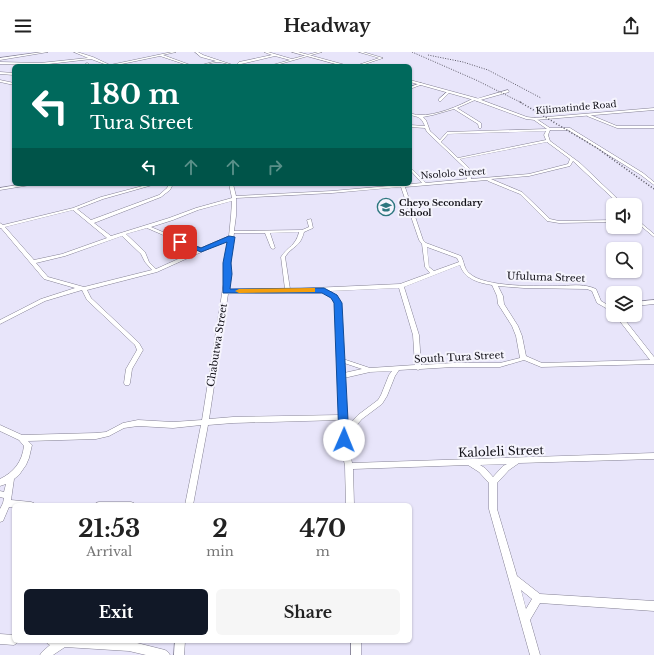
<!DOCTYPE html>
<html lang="en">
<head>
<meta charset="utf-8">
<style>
  :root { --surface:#fff; --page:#f6f6f6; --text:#222; --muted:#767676; --accent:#111827 }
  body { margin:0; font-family:"Libre Baskerville",serif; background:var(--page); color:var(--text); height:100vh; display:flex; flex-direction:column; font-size:15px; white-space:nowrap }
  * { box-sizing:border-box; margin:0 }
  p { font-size:13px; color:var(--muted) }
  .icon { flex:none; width:22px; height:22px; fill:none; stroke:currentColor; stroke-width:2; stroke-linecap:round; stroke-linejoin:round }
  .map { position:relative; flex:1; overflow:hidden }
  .drawer { position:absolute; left:12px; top:451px; width:400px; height:140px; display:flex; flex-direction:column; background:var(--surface); border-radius:6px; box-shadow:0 1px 3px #0004 }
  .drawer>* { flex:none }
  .banner { position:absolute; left:12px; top:12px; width:400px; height:122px; border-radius:6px; box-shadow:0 1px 3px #0004; background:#00695c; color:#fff; overflow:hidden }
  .controls { position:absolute; left:606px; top:146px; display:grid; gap:8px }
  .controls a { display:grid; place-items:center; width:36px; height:36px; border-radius:6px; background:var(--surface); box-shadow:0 1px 3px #0004; font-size:20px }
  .pin { position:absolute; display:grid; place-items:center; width:34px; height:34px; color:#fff; margin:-17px; border-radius:8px; box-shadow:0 2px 6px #0006 }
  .me { position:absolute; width:44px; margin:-22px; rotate:1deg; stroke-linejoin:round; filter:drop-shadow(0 0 3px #0008) }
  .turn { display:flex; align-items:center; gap:14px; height:84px; padding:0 12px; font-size:18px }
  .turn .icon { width:52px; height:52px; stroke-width:2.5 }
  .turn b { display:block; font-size:28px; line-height:34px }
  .lanes { display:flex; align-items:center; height:38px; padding:0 12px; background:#0003; justify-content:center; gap:20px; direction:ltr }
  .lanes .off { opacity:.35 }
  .eta { display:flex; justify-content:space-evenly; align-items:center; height:68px; text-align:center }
  .eta b { font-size:24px; font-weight:800; line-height:28px }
  .cta { display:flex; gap:8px; margin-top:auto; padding:8px 12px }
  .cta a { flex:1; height:46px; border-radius:6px; background:var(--accent); color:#fff; font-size:16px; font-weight:800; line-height:46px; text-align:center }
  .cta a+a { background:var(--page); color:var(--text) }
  header { display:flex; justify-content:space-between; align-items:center; height:52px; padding:0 12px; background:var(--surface); font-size:18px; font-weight:800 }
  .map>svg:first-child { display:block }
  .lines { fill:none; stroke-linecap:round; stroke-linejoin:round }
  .minor-casing { stroke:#848194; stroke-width:1 }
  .secondary-casing { stroke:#848194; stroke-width:1 }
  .minor { fill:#fff; fill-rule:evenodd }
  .secondary { fill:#fff; fill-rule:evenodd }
  .rail-far1 { stroke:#5c5a66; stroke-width:1; stroke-dasharray:1 1.5; stroke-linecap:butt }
  .rail { stroke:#5c5a66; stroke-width:1.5; stroke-dasharray:1 2; stroke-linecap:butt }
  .route { fill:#1a73e8; stroke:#114b97 }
  .slow { fill:#f59e0b }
  .labels { text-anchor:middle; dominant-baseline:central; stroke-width:4; stroke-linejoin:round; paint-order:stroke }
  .far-street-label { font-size:9px; fill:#131219; stroke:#f5f4fd }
  .far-poi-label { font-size:9px; font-weight:bold; fill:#131219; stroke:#f5f4fd; text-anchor:start }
  .street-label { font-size:10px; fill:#131219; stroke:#f5f4fd }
  .near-street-label { font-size:12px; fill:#131219; stroke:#f5f4fd }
</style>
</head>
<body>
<header><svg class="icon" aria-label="menu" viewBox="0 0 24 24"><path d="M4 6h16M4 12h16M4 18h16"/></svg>Headway<svg class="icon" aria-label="share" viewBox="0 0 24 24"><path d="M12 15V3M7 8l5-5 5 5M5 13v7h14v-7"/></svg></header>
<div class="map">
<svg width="654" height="603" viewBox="0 0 654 603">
  <rect width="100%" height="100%" fill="#e8e5fa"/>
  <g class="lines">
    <defs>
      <g id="minor">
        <polygon points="42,0 48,0 0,8 0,6"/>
        <polygon points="74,0 77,0 93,5 110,13 172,0 176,0 163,3 193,14 190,14 160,4 112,14 106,14 107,13 91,7 40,13 0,12 0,10 40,11 88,6"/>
        <path d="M195 0H198L203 3 236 14 239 10 272 3 264 0H268L292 7 318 0H322L273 14H269L290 8 275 4 241 12 238 14C231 14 224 10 218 10 211 10 205 14 198 14L216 9 201 5Z"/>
        <polygon points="359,0 363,0 383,6 359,14 355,14 379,6"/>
        <polygon points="87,11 89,12 87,14 84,14"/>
        <polygon points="0,20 14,21 14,23 0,22"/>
        <polygon points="0,28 14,31 14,33 0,30"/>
        <polygon points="421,31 423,32 410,37 410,35"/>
        <path d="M508 38 509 40 477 49 475 48 457 56 481 71V76H479L478 72 454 57 433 63 423 65 426 68 430 79 440 88 447 80 547 77 534 68 533 67 535 66 550 76H570L643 121 654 130V133L641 123 568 78H550L548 83 550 89 580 111 624 153H620L573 109 570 114 529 124 491 127 522 140 550 167 559 169 613 168V170L559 171 547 169 520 142 488 129 487 128 405 135 423 188 426 191 461 204C464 209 464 217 469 221 484 236 540 234 562 234 574 233 585 232 596 237L601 249 613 256V260L597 251 592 239 587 237 524 236 498 234 503 244 504 252 518 274 522 284 526 304 542 311 650 308 615 263H621L654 305V312L541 315 524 308 500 315H453L420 317 418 318 416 317 399 318 395 324 387 344 382 352 362 367 347 384 352 411 654 401V407L519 411 509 418 497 431V457L517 524 540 542 654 549V559L540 551 530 568 540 603H530L489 457V431L479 420 468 413 353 417 354 453H346L345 414 340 388V368L233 371 208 373 193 453H185L201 373 173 376 138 374 124 376 109 384 96 387 28 389 32 393 29 406 26 413 19 423 14 427 11 448 31 450 34 451 35 453H14V455H9L3 469 0 470V457L3 451 4 446 0 445V439L4 440 6 432 0 434V427C14 420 22 410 24 394L19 388 0 379V373L22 383 96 381 106 380 123 371 138 368 173 370 202 368 225 223V213L228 188 157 220 87 238 91 246 139 291 143 298 132 317 130 331 129 333H125L124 331 126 317 137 298 135 293 87 248 82 238 45 249 0 272V268L41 247 75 236 44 227 1 176H0V171L3 173 73 156 101 145 150 132H156L103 147 77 157 91 168 159 143 167 136 169 132H173L170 138 161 145 94 171 111 184 169 166 196 156 232 146 229 132H233L236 144 332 139 422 131 410 118V115L426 131 467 127 466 117 427 80 425 76 410 75V73L425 74C421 65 419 65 410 63V61C413 62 416 63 419 63 436 64 459 54 474 46L476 47ZM546 79 544 83 546 88 458 106 441 90 448 82ZM547 90 570 107 568 112 529 122 471 127 470 117 460 107ZM401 135 419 188 422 192 425 215 430 221 400 232 290 237 285 205C293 193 300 196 304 180L313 176 311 167 307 168 309 175 302 178 234 179 236 164V146L332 141ZM232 149 231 164 229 184 201 196 151 175 173 168 198 158ZM73 158 107 186 62 202 34 208 5 175ZM147 176 198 198 156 217 149 210 145 200 126 182ZM299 180C296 194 288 194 281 205L285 237 228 238C231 219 231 200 234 181H265L271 196 273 197 275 196 270 181ZM122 184 141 202 145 210 152 218 84 235 48 225 36 211 65 204ZM427 195 457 206 459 210 434 219 429 215ZM460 213C464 227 479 231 492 233L497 244 498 252 512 274 516 284 520 306 500 311H453L421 313 419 283 404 235ZM399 236 413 283 415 313 370 316 343 307 341 251 331 239ZM323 240 328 242 335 251 340 363 233 365 209 367 228 242ZM344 311 362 317 344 321ZM392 319 389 323 381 343 378 348 358 363 347 375 346 367 347 365 346 363 344 326 370 320ZM507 412 503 414 493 425 485 416 480 413ZM521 538 532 547 526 557Z"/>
        <polygon points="448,39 450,40 441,49 439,49 439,47"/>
        <polygon points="588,62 617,74 654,74 654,76 617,76 587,64"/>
        <polygon points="23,132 32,132 30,133 0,138 0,136"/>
        <polygon points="635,166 654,182 654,185 635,169"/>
        <polygon points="654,248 654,252 635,254 635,250"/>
        <polygon points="99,450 131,450 134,451 135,453 95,453 96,451"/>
        <polygon points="0,582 14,583 14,589 18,589 17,591 14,593 0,592"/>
        <polygon points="46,589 129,589 165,598 168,600 170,603 146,603 129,599 65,595 53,603 40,603 42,600 50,593 48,592"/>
        <polygon points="175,589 185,589 184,603 174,603"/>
        <rect x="351" y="589" width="10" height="14"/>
      </g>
      <g id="secondary">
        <polygon points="292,0 298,0 349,14 343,14"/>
        <polygon points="410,28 476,46 527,65 535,66 654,56 654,58 535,68 526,67 474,48 410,30"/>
      </g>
    </defs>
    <use href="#minor" class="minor-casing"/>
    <use href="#secondary" class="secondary-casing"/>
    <use href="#minor" class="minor"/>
    <use href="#secondary" class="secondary"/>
    <g class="rail-far1">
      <polyline points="412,0 476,28 522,51"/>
      <polyline points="428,3 463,10 488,18 541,46"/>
    </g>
    <polyline class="rail" points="520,50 597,96 654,137"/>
  </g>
  <polygon class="route" points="229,184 235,185 231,211 232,222 230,237 324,236 337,243 342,251 349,388 348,391 344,392 339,388 334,251 331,246 322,241 223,241 223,211 227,190 201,200 176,190 180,188 201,196"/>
  <polygon class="slow" points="312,236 315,236 315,240 239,241 235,239 239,237"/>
  <defs>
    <symbol id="school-ring" viewBox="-11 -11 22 22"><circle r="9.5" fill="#f5f4fd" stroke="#2e777f" stroke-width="1.5"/><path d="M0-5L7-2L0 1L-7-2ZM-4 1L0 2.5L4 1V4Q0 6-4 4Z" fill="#2e777f"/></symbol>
  </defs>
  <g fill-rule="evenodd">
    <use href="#school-ring" x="376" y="145" width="20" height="20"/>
  </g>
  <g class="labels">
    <g class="far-street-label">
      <text transform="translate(576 55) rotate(-5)">Kilimatinde Road</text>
      <text transform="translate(453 121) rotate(-4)">Nsololo Street</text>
    </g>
    <g class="far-poi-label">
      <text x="399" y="150">Cheyo Secondary<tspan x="399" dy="10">School</tspan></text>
    </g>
    <g class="street-label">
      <text transform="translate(546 225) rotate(2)">Ufuluma Street</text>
      <text transform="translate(217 293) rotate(-81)">Chabutwa Street</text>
      <text transform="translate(459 305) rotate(-3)">South Tura Street</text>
    </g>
    <g class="near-street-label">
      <text transform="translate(501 399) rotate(-2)">Kaloleli Street</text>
    </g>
  </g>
</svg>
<div class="controls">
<a><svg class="icon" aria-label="sound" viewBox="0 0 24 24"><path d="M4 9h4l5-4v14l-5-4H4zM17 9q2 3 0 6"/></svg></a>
<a><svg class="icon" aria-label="search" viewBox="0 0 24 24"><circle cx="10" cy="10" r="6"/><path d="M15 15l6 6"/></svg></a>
<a><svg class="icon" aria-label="layers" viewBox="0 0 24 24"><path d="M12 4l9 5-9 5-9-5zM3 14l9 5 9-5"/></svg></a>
</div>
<div class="pin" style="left:180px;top:190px;background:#d93025"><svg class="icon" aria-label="arrive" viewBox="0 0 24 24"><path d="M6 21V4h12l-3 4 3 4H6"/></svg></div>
<svg class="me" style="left:344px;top:388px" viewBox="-20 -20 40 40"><circle r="19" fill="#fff"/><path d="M0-13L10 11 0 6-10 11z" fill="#1a73e8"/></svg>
<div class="banner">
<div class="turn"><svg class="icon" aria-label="left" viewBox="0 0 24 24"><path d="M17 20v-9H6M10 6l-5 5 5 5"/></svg><div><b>180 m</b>Tura Street</div></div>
<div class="lanes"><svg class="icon" aria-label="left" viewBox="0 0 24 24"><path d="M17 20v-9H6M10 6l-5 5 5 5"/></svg><svg class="icon off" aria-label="ahead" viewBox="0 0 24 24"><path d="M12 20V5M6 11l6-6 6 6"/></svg><svg class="icon off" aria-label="ahead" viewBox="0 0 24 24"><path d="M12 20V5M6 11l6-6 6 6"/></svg><svg class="icon off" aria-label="right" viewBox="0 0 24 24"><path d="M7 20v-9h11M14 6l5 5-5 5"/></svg></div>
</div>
<section class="drawer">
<div class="eta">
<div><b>21:53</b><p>Arrival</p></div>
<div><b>2</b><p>min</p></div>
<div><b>470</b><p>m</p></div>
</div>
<div class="cta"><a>Exit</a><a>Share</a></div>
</section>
</div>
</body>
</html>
